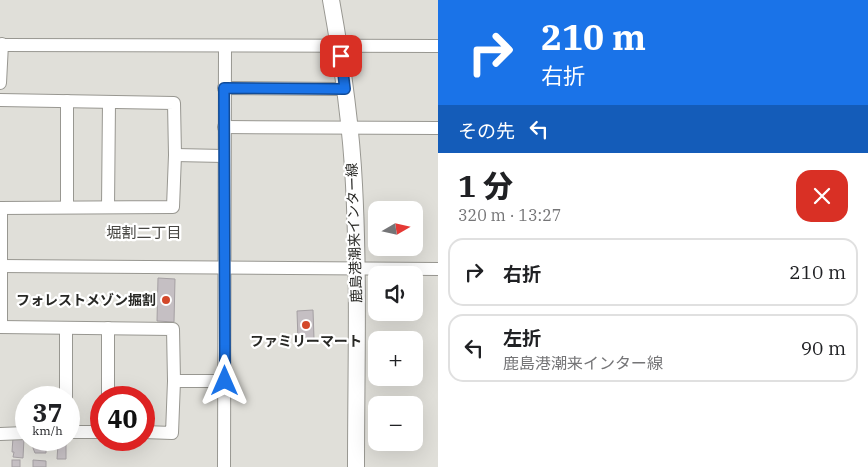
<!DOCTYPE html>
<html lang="ja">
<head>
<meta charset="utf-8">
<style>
  :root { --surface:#fff; --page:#f2f2f2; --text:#202124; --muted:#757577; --line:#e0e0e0 }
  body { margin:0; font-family:"IBM Plex Serif","Noto Sans JP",serif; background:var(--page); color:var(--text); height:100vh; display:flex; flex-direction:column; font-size:19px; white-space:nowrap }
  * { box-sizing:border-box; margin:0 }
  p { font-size:16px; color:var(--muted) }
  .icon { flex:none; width:28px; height:28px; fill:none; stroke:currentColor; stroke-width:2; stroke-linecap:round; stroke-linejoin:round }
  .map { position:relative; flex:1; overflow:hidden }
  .sheet { display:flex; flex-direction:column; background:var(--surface); width:430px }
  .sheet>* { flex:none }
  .guide { background:#1a73e8; color:#fff; overflow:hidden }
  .needle { width:32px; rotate:81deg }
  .fabs { position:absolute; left:368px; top:201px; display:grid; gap:10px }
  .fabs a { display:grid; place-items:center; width:55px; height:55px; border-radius:10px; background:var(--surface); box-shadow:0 5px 20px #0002; font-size:25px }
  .speed { position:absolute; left:15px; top:386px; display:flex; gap:10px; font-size:25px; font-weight:700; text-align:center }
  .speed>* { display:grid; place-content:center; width:65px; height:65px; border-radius:50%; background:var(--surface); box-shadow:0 5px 20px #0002; line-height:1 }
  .speed small { font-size:12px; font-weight:400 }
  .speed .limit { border:8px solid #d22; background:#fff; color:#111 }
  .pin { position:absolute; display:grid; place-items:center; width:42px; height:42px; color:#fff; margin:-21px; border-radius:10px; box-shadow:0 2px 8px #0006 }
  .me { position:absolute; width:55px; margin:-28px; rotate:0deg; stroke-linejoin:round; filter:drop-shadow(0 0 4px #0008) }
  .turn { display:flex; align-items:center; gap:18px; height:105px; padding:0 20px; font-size:22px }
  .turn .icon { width:65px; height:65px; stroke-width:2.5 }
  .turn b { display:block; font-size:35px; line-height:42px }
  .then { display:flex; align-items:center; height:48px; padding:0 20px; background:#0003; gap:10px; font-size:19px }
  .round { display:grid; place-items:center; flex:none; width:52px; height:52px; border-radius:15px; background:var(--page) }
  .overview { display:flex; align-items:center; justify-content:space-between; height:85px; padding:0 20px }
  h1 { font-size:30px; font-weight:800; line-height:38px }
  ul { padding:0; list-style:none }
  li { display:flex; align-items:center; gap:15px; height:68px; margin:0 10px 8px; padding:0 10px; border:2px solid var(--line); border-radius:15px }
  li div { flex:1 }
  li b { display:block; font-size:19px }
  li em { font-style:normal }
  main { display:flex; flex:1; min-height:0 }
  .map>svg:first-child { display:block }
  .building { fill:#c5bfc3; stroke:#a5a0a3 }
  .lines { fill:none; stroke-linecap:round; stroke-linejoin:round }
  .minor-casing { stroke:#989791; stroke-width:14 }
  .major-casing { stroke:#989791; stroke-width:18 }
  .minor { stroke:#fff; stroke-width:12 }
  .major { stroke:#fff; stroke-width:16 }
  .route-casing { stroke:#114b97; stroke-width:12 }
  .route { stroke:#1a73e8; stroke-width:9 }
  .poi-dot { fill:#d3482a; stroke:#fff; stroke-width:2 }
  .labels { text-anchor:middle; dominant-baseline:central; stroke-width:4.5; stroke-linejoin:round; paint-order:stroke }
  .street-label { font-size:14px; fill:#282825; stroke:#fff }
  .poi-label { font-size:14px; font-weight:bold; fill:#282825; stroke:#fff; text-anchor:end }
  .neighbourhood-label { font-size:15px; fill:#484743; stroke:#fff }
</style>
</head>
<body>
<main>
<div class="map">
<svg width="438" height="467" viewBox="0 0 438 467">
  <rect width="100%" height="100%" fill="#e0dfd9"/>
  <g class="building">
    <polygon points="158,278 175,279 174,322 157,321"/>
    <polygon points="313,310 314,339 298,340 297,311"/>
    <polygon points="13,437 24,438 23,458 13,457 14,452 12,452"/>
    <polygon points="34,440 46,440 46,453 35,453 33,448"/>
    <polygon points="58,444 66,444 66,459 57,459"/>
    <rect x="12" y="460" width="8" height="7"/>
    <polygon points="33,460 46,461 46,467 33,467"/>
  </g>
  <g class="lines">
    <defs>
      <g id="minor">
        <polyline points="0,45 438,46"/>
        <polyline points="0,83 2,44"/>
        <polyline points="224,88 345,89"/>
        <polyline points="0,100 174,103 175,155 173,207 0,208"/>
        <polyline points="67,101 67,207"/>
        <polyline points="224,127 438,128"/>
        <polyline points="175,155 224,156"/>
        <polyline points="108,207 109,102"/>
        <polyline points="1,208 1,327"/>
        <polyline points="0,266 438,269"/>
        <polyline points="0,327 173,329 174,381 172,433 144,432"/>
        <polyline points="66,328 66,398"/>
        <polyline points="174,381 225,381"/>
        <polyline points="108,398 108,328"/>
        <polyline points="69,432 101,432"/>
        <polyline points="0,434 26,433"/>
        <polyline points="224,467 225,46"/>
      </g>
      <path id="major" d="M331 0C342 61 351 123 354 185 359 279 356 373 356 467"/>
    </defs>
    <use href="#minor" class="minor-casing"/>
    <use href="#major" class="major-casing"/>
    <use href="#minor" class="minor"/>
    <use href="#major" class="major"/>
  </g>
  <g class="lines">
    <defs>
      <polyline id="route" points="225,381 224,88 345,89 341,56"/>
    </defs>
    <use href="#route" class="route-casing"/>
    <use href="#route" class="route"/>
  </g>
  <g class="poi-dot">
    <circle cx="166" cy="300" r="5"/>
    <circle cx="306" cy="325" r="5"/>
  </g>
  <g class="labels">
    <g class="street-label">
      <text transform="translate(354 233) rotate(-92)">鹿島港潮来インター線</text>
    </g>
    <g class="poi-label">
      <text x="156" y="300">フォレストメゾン掘割</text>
      <text x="306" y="341" text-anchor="middle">ファミリーマート</text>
    </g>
    <g class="neighbourhood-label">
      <text x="144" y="232">堀割二丁目</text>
    </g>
  </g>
</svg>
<div class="fabs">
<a><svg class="needle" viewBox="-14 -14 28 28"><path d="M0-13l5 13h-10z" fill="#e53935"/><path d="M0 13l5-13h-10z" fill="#757577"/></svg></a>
<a><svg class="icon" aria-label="sound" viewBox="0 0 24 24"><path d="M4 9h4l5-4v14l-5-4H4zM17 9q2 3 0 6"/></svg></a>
<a>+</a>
<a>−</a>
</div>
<div class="speed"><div>37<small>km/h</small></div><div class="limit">40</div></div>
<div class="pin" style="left:341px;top:56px;background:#d93025"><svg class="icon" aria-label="arrive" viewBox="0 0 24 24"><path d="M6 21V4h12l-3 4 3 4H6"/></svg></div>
<svg class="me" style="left:225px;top:381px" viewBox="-20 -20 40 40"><path d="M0-17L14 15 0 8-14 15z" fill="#1a73e8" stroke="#fff" stroke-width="4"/></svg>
</div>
<section class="sheet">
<div class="guide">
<div class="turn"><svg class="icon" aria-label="right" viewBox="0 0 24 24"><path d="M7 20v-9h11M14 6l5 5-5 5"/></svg><div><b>210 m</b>右折</div></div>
<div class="then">その先<svg class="icon" aria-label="left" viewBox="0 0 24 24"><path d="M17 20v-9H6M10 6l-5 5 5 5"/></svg></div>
</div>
<div class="overview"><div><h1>1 分</h1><p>320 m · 13:27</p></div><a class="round" style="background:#d93025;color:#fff"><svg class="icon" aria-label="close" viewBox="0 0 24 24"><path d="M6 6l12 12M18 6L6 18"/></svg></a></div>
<ul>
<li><svg class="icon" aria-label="right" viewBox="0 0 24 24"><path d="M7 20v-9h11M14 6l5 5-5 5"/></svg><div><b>右折</b></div><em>210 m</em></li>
<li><svg class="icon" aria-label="left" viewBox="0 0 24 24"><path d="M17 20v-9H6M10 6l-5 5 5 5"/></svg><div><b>左折</b><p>鹿島港潮来インター線</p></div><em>90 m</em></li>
</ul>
</section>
</main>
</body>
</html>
